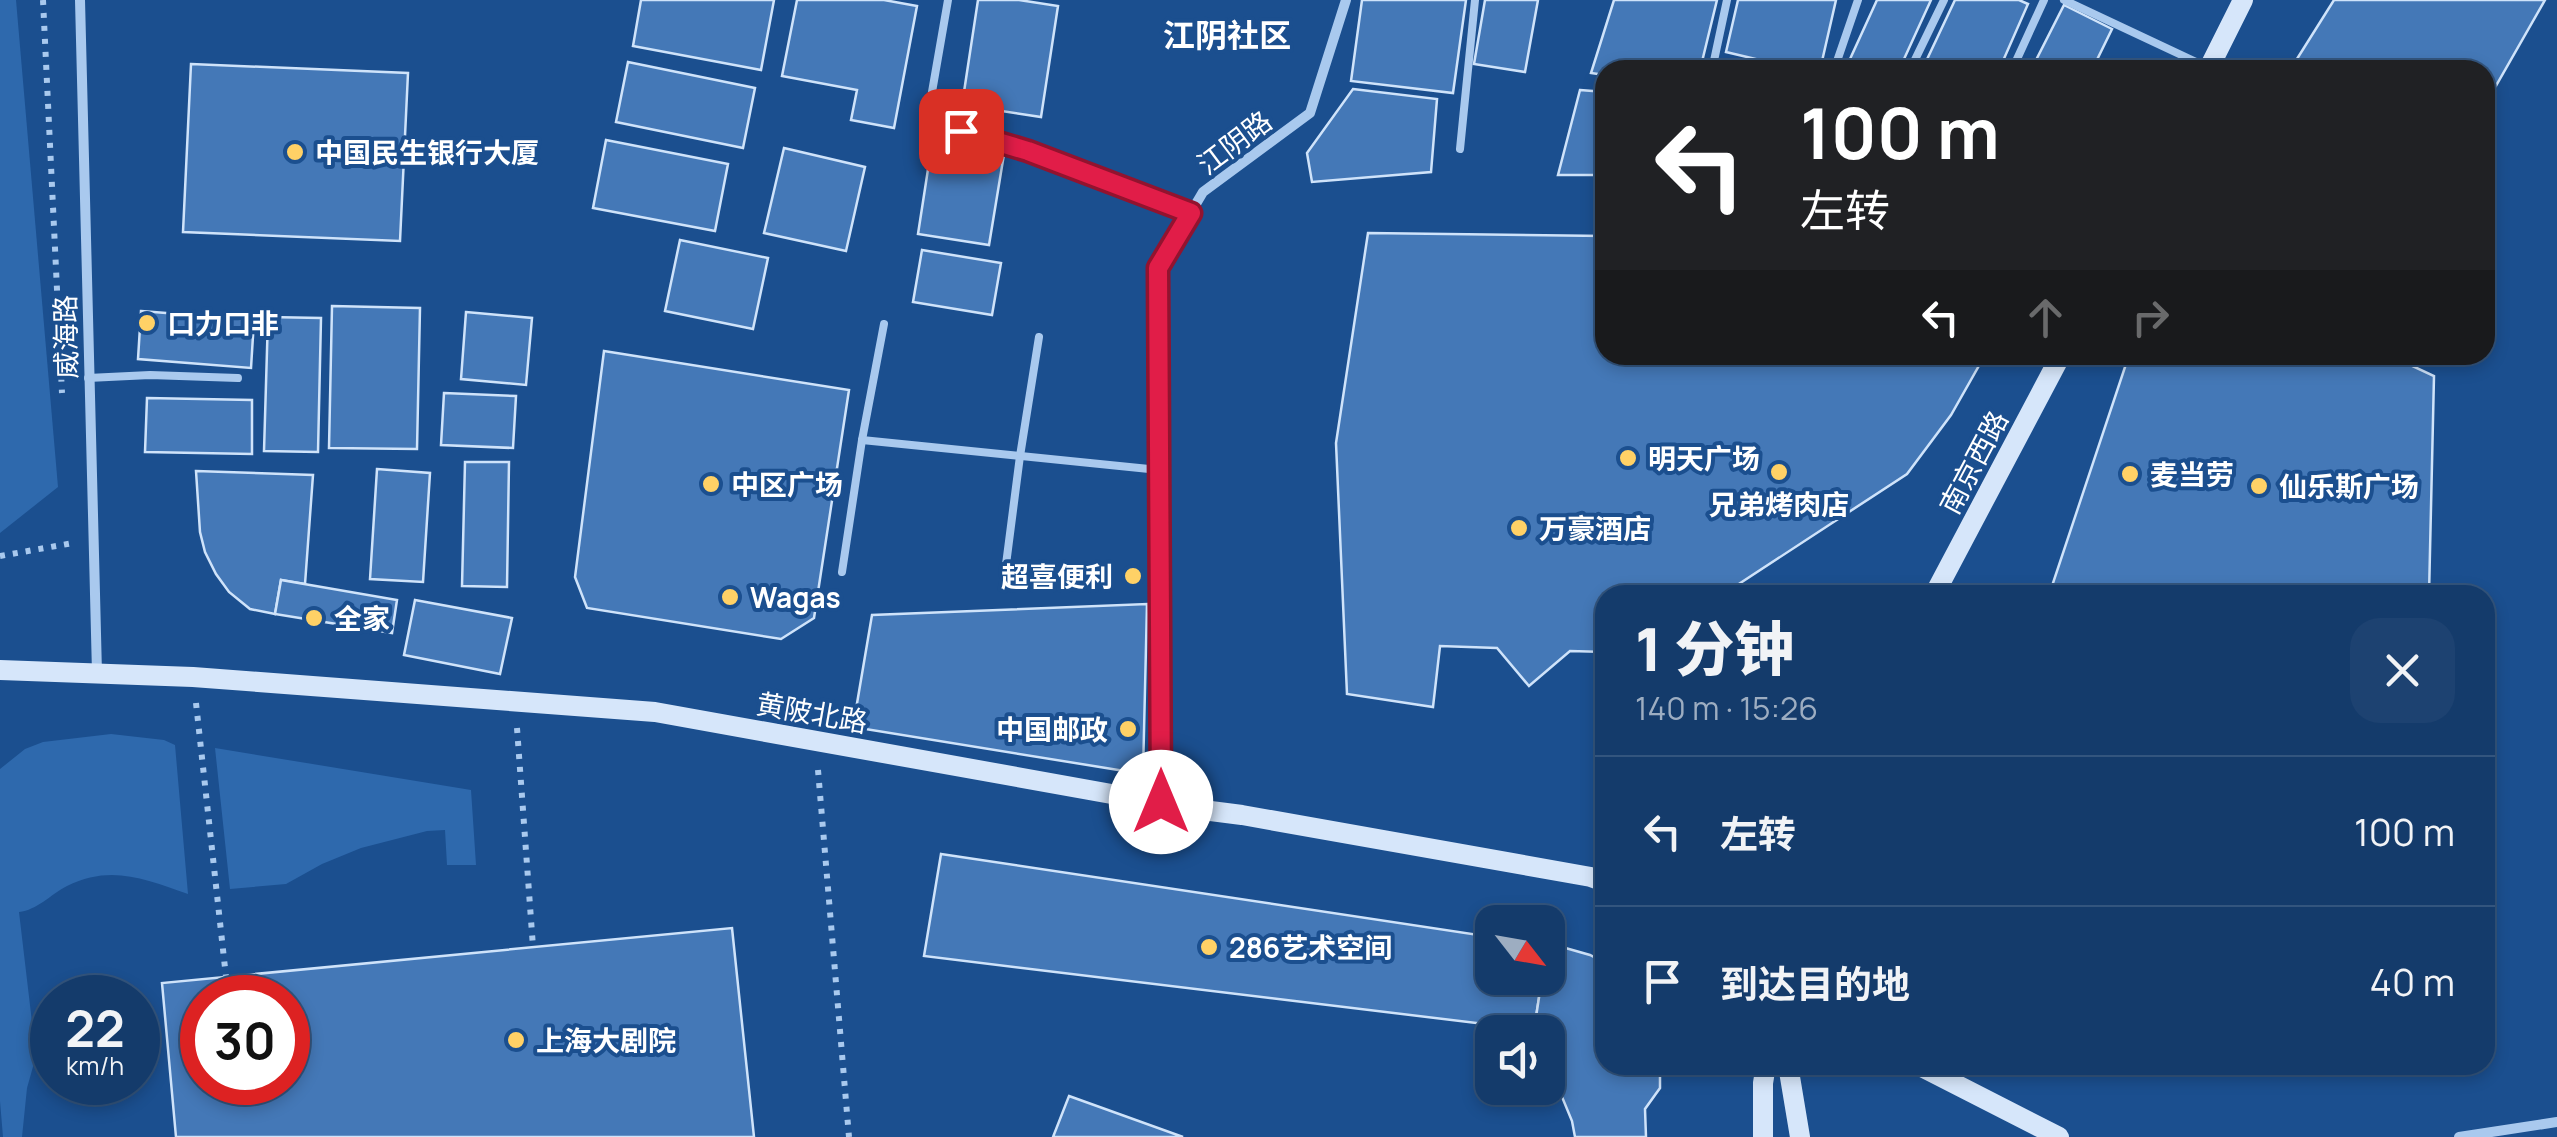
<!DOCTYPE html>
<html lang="zh">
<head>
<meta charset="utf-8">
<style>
  :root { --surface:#143b6b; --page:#1d4271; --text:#f1f3f6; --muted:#9dadc1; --line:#33557e }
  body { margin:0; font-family:Manrope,"Noto Sans SC",sans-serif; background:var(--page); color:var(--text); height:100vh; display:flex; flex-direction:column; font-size:38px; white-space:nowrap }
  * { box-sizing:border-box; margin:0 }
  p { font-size:32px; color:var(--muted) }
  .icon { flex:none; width:55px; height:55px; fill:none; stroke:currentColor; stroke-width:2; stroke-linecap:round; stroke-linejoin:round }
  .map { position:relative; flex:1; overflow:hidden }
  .sheet { position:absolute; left:1595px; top:585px; width:900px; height:490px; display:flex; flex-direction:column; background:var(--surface); border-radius:30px; box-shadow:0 5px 15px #0003,0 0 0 2px var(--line) }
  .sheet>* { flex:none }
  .top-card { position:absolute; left:1595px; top:60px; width:900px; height:305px; border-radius:30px; box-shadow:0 5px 15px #0003,0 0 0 2px var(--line); background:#202124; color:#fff; overflow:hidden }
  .needle { width:65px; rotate:121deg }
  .tools { position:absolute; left:1475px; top:905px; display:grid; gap:20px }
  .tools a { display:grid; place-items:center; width:90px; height:90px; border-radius:20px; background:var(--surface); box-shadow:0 5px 15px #0003,0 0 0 2px var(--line); font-size:50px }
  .speed { position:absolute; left:30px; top:975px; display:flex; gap:20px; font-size:50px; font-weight:700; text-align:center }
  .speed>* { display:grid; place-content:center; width:130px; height:130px; border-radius:50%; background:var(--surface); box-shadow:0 5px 15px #0003,0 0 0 2px var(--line); line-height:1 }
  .speed small { font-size:25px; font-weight:400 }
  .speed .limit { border:15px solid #d22; background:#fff; color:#111 }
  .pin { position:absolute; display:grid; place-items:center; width:85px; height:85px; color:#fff; margin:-42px; border-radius:20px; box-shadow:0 5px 15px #0006 }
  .me { position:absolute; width:110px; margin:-55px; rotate:0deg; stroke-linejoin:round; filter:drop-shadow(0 0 8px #0008) }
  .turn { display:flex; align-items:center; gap:35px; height:210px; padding:0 40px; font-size:45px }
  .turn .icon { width:130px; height:130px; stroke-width:2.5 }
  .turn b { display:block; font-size:70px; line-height:85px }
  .lanes { display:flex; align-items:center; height:95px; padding:0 40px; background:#0003; justify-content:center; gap:50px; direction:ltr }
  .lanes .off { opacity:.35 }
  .round { display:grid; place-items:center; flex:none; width:105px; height:105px; border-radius:30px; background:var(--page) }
  .overview { display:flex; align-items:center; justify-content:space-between; height:170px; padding:0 40px }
  h1 { font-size:60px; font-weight:800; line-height:75px }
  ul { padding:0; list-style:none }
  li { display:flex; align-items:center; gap:30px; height:150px; padding:0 40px; border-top:2px solid var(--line) }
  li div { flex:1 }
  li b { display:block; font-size:38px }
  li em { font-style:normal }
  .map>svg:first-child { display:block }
  .green { fill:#2e69ad }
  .building { fill:#4478b7; stroke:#cfe3fa; stroke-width:2.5; fill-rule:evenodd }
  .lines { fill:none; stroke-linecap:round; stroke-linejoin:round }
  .path { stroke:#a9c9ee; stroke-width:6; stroke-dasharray:5 8; stroke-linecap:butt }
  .lane { stroke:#a9c9ee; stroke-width:8 }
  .street { stroke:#a9c9ee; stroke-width:10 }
  .secondary { stroke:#d6e6fa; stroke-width:20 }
  .route-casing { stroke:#92132f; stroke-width:25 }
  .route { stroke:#e11d48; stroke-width:18 }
  .poi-dot { fill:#ffd166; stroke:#1b4f8f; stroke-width:4 }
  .labels { text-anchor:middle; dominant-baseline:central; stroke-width:8; stroke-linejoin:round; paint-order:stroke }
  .street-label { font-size:28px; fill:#fff; stroke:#1b4f8f }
  .poi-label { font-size:28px; font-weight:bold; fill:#fff; stroke:#1b4f8f; text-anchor:start }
  .quarter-label { font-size:32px; font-weight:bold; fill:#fff; stroke:#1b4f8f }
</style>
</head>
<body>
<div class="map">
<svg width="2557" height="1137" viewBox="0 0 2557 1137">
  <rect width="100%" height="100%" fill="#1b4f8f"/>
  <g class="green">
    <polygon points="0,0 16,0 58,487 0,533"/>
    <path d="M111 734 164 740 175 745 188 894C145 879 111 864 67 886 50 895 37 910 19 912L36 1056 27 1088 22 1137H3L0 1101V769L25 749 43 742Z"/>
    <polygon points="215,748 471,790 476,865 447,865 445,830 427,831 361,848 322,864 286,884 230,889"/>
  </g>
  <g class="building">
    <polygon points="641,0 774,0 761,70 633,46"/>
    <polygon points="797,0 884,0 917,6 894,128 851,120 857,90 782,76"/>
    <polygon points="978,0 1019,0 1058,6 1041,117 962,105"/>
    <polygon points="1362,0 1466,0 1453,93 1351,81"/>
    <polygon points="1485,0 1538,0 1525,72 1474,64"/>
    <polygon points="1614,0 1717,0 1700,70 1605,70 1605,75 1591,73"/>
    <polygon points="1738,0 1836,0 1820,70 1802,70 1726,52"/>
    <polygon points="1877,0 1931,0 1899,70 1845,70"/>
    <polygon points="1955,0 2019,0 2028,4 1999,70 1922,70"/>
    <polygon points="2334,0 2545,0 2485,105 2485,70 2290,70"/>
    <polygon points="2064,5 2112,29 2092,70 2031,70"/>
    <polygon points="628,62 755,88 743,148 616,122"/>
    <polygon points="191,64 408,73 400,241 183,232"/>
    <polygon points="1353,89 1437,99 1431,172 1312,182 1307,153"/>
    <polygon points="1580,90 1605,92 1605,175 1558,175"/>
    <polygon points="933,137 1005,148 989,245 918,234"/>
    <polygon points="606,140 728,164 715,231 593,208"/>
    <polygon points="784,148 865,167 846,251 764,233"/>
    <polygon points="1368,233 1605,236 1605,355 1985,355 1951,415 1907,474 1722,595 1605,595 1605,652 1570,651 1529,686 1497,648 1440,646 1433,707 1347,694 1336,443"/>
    <polygon points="680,240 768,258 753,329 665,311"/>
    <polygon points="922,250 1001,263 992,315 913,302"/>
    <polygon points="332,306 420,308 417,449 329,448"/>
    <polygon points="141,311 254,320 251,368 138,359"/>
    <polygon points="466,312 532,318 526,385 461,379"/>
    <polygon points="268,317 321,318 318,452 264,451"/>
    <polygon points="604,351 849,390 814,618 781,639 587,608 575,577"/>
    <polygon points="2129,355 2173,355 2180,359 2182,355 2389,355 2434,376 2429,595 2049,595"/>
    <polygon points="444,393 516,396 513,448 441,445"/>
    <polygon points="147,398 252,400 252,454 145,452"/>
    <polygon points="465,462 509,462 507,587 462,586"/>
    <polygon points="377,469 430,473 423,582 370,579"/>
    <polygon points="196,471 313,475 305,584 281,580 275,614 250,609 229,592 216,574 205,552 200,532"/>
    <polygon points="281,580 397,600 392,633 275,614"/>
    <polygon points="415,600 512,618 500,674 404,655"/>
    <polygon points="1147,604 1143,774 853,727 872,615"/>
    <polygon points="941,854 1492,937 1492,978 1542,978 1534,1030 924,956"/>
    <path d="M732 928 754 1137H176L162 983ZM202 998H288V1082H202Z"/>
    <polygon points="1548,946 1562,947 1590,955 1605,963 1605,1065 1660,1065 1660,1088 1645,1109 1646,1137 1575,1137 1572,1121 1548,1063 1548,1032 1535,1032 1534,1030 1542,978 1548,978"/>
    <polygon points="2316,1065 2385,1065 2371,1071"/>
    <polygon points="1069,1096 1183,1137 1053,1137"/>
  </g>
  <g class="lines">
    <g class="path">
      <polyline points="43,0 62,393"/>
      <polyline points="0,556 73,543"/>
      <polyline points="196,703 226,977"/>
      <polyline points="517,728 533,947"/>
      <polyline points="818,770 849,1137"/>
    </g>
    <g class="lane">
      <polyline points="948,0 932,92 936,106 961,131 1028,151 1191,213"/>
      <polyline points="2064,0 2209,68"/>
      <polyline points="1712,70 1727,0"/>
      <polyline points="1834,70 1858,0"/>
      <polyline points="1910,70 1944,0"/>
      <polyline points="2012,70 2044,0"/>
      <polyline points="1460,149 1475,0"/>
      <polyline points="88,378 150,375 238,378"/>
      <polyline points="862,440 1159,470"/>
      <polyline points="842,572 862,440 884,324"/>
      <polyline points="1004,580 1020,456 1039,337"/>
    </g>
    <g class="street">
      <polyline points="80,0 97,673"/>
      <polyline points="1161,801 1158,268 1203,192 1310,113 1346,0"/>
      <polyline points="2459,1137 2557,1122"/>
    </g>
    <g class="secondary">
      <polyline points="2208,70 2243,0"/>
      <polyline points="1934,595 2061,355"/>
      <polyline points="0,670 193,677 655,712 1195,809 1242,815 1591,877 1605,882"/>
      <polyline points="1788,1065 1800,1137"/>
      <polyline points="1918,1065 2059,1137"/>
      <polyline points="1763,1137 1763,1083 1766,1065"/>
    </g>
  </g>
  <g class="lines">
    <defs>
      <polyline id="route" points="961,131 1028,151 1191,213 1158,268 1161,802"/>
    </defs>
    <use href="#route" class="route-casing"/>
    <use href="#route" class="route"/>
  </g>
  <g class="poi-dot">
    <circle cx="295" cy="152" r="10"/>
    <circle cx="147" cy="323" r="10"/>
    <circle cx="1628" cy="458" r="10"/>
    <circle cx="1779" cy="472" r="10"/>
    <circle cx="2130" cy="474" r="10"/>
    <circle cx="711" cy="484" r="10"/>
    <circle cx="2259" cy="486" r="10"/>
    <circle cx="1519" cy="528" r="10"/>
    <circle cx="1133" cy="576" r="10"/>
    <circle cx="730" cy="597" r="10"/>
    <circle cx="314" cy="618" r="10"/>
    <circle cx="1128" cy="729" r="10"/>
    <circle cx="1209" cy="947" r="10"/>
    <circle cx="516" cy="1040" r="10"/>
  </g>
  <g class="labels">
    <g class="street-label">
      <text transform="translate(1234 142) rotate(-37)">江阴路</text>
      <text transform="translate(65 337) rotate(-91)">威海路</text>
      <text transform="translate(1973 462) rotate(-62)">南京西路</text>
      <text transform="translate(812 712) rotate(10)">黄陂北路</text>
    </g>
    <g class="poi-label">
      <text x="315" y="152">中国民生银行大厦</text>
      <text x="167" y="323">口力口非</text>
      <text x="1648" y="458">明天广场</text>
      <text x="2150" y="474">麦当劳</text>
      <text x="731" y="484">中区广场</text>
      <text x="2279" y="486">仙乐斯广场</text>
      <text x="1779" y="504" text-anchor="middle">兄弟烤肉店</text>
      <text x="1539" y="528">万豪酒店</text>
      <text x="1113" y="576" text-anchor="end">超喜便利</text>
      <text x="750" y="597">Wagas</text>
      <text x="334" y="618">全家</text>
      <text x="1108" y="729" text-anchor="end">中国邮政</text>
      <text x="1229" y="947">286艺术空间</text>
      <text x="536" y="1040">上海大剧院</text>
    </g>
    <g class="quarter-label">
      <text x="1227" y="35">江阴社区</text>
    </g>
  </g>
</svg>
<div class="tools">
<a><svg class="needle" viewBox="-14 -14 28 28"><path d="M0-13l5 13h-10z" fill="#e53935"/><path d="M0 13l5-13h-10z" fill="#9dadc1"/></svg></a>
<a><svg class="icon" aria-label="sound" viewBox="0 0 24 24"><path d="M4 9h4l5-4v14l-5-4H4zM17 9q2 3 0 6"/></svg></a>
</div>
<div class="speed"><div>22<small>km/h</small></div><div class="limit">30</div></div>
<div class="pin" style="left:961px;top:131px;background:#d93025"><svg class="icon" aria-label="arrive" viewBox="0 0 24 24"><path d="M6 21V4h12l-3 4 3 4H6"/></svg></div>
<svg class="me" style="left:1161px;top:802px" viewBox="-20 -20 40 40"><circle r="19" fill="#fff"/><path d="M0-13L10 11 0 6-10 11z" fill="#e11d48"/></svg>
<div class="top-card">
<div class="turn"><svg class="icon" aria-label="left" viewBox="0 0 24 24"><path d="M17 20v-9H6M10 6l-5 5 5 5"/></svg><div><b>100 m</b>左转</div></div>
<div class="lanes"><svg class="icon" aria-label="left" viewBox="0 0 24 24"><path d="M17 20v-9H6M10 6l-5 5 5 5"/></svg><svg class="icon off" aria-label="ahead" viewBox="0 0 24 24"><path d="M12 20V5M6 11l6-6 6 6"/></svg><svg class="icon off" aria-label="right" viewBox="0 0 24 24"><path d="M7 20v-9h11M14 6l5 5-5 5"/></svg></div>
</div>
<section class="sheet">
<div class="overview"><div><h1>1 分钟</h1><p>140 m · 15:26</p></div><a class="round"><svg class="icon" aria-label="close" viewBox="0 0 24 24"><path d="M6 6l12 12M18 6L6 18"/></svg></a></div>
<ul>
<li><svg class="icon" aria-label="left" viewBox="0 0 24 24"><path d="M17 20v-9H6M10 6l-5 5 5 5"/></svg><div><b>左转</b></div><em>100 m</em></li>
<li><svg class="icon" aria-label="arrive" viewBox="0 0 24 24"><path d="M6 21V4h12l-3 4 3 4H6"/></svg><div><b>到达目的地</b></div><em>40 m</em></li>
</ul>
</section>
</div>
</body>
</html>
